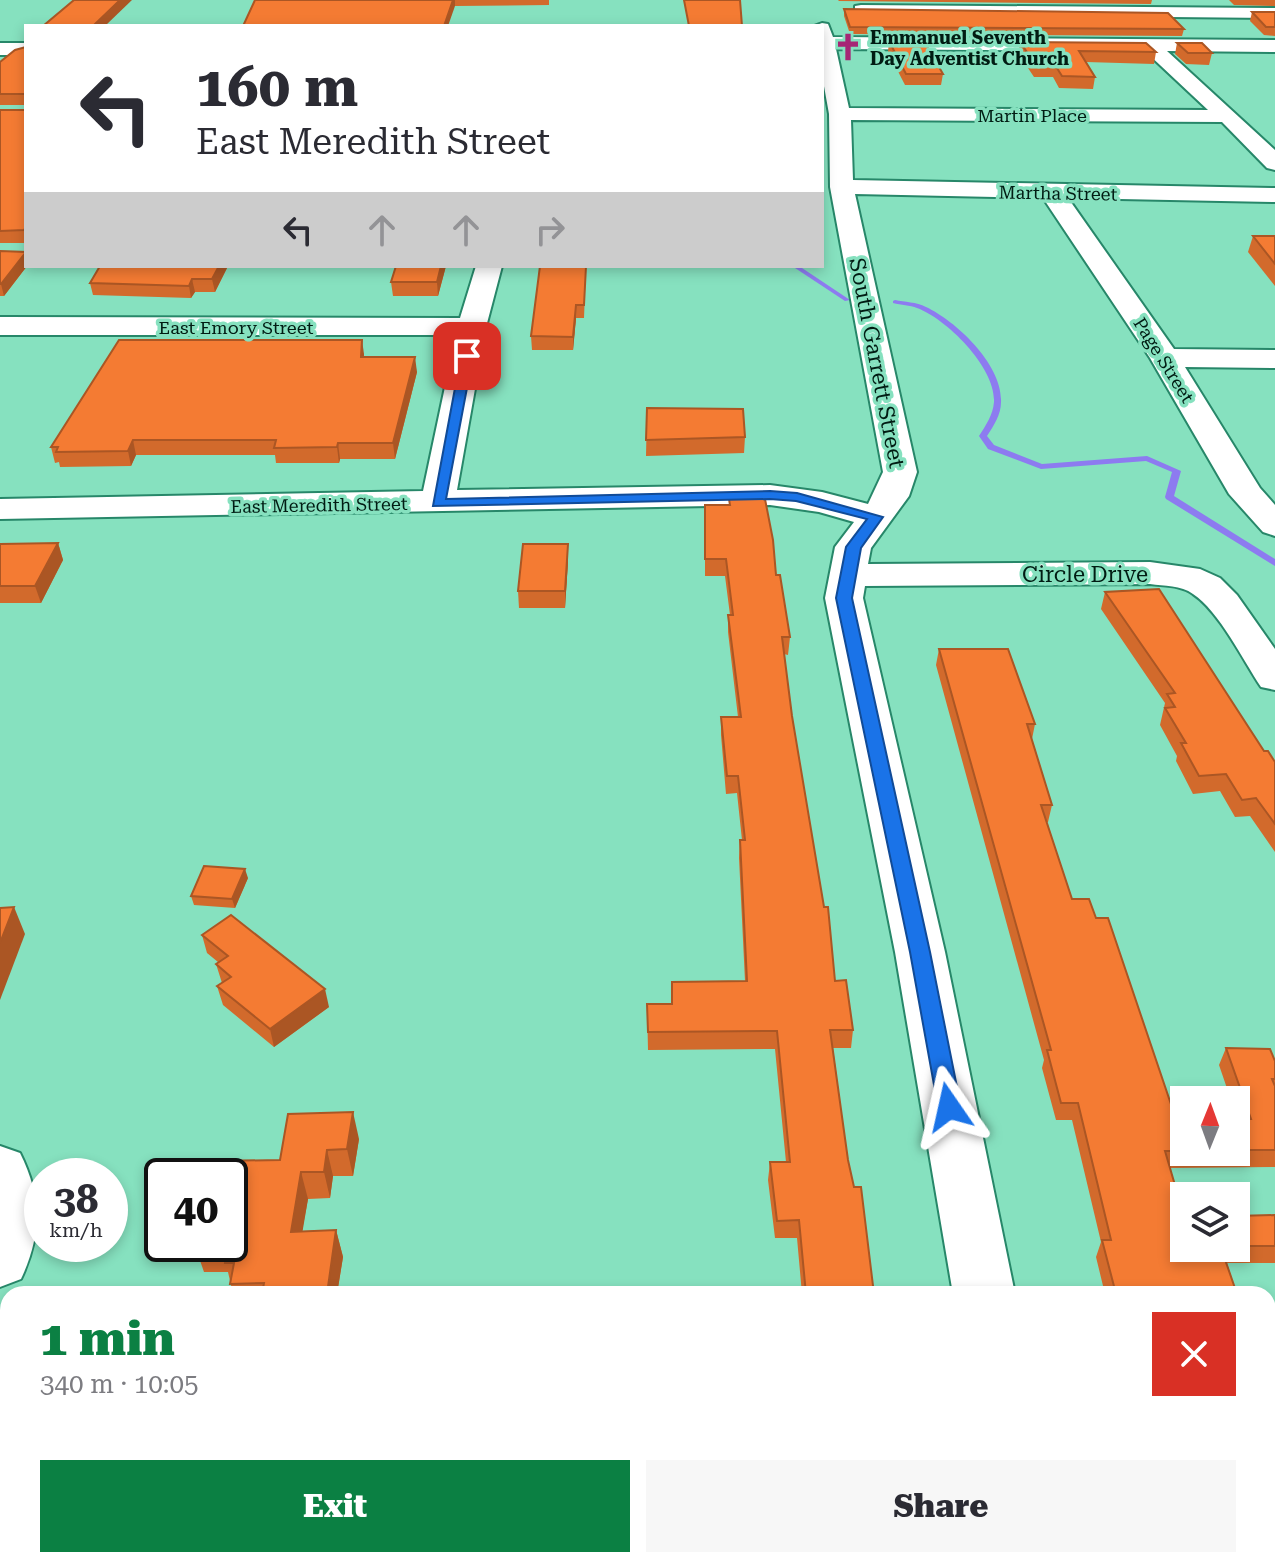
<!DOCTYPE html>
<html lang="en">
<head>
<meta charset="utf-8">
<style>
  :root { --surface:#fff; --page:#f7f7f7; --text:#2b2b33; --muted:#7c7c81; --accent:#0b8043 }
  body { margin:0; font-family:"Roboto Serif",serif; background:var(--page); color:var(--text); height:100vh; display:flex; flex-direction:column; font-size:30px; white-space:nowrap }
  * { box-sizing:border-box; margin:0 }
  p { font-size:26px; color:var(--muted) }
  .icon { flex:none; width:44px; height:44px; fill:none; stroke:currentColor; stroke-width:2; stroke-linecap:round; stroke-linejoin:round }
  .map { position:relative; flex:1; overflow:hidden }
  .drawer { position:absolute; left:0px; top:1286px; width:1276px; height:282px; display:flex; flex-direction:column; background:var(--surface); border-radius:24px 24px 0 0; box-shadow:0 4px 12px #0003 }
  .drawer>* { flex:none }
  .banner { position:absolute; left:24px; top:24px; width:800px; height:244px; border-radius:0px; box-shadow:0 4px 12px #0003; background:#fff; color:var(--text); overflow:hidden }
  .needle { width:52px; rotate:1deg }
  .tools { position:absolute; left:1170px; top:1086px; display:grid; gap:16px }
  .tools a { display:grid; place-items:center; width:80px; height:80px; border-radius:0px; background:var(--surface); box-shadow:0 4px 12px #0003; font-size:40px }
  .speed { position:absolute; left:24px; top:1158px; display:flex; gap:16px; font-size:40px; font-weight:700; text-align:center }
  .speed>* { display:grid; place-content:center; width:104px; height:104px; border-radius:50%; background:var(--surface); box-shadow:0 4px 12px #0003; line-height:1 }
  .speed small { font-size:20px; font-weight:400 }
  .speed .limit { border:4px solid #111; border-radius:12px; background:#fff; color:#111 }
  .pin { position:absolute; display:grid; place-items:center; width:68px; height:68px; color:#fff; margin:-34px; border-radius:16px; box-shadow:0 4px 12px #0006 }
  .me { position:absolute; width:88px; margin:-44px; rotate:349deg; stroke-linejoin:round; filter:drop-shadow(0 0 6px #0008) }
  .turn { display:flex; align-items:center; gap:28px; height:168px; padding:0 40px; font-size:36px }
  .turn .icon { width:104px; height:104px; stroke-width:2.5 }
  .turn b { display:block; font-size:56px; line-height:68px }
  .lanes { display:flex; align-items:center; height:76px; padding:0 40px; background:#0003; justify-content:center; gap:40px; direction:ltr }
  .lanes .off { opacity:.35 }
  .round { display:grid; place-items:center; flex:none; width:84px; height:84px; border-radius:0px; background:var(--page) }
  .headline { display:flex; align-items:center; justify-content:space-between; height:136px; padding:0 40px }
  h1 { font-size:48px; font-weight:800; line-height:60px; color:var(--accent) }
  .cta { display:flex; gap:16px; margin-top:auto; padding:16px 40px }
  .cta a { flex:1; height:92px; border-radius:0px; background:var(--accent); color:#fff; font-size:32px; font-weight:800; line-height:92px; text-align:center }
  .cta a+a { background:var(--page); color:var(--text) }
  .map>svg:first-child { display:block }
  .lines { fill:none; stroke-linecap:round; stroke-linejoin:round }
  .stream { fill:#8d7bf0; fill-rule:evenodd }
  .minor-casing { stroke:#278769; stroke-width:4 }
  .minor { fill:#fff; fill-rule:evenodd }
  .wall { fill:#d26a2c }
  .shaded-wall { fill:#ab5624 }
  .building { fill:#f47b33; stroke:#ab5624; stroke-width:2 }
  .route { fill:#1a73e8; stroke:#114b97; stroke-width:2 }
  .labels { text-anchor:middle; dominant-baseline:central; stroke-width:7; stroke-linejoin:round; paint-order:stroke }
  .far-poi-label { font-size:18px; font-weight:bold; fill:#011c13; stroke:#86e1bf; text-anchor:start }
  .far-street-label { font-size:18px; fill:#011c13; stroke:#86e1bf }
  .street-label { font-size:22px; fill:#011c13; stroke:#86e1bf }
</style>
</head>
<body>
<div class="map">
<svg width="1275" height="1567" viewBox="0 0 1275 1567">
  <rect width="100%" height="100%" fill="#86e1bf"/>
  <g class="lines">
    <g class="stream">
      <polygon points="792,266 799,266 850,300 845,301"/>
      <path d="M895 300C905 302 916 302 926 307 956 321 1003 365 1001 402 1001 415 994 425 987 436L994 445 1042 464 1147 456 1181 471 1174 496 1275 559V566L1166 499 1165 497 1172 472 1146 461 1041 469 988 449 979 436C986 425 993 415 994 402 996 368 947 319 917 308 910 305 901 305 893 303V301Z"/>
    </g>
    <defs>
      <g id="minor">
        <polygon points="861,5 1275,8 1275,18 855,14 855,6"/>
        <path d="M822 23 828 24 833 37 1275 40V52L1167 51 1275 150V170L1267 168 1222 122 851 120 853 180 1275 188V202L1068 198 1174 349 1275 350V368L1185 367 1260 488 1275 505V536L1263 532 1229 494 1150 358 1043 198 855 194 917 472 909 496 871 548 868 564 1150 562 1200 569 1220 578 1237 595 1275 649V690L1261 687C1243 660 1219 611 1193 594 1181 585 1164 586 1150 584L865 586 863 598 945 952 1015 1294H953L895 952 825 598 835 547 854 522 819 512 770 505 0 519V499L423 491 456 335H0V317L460 318 476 266H502L486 327 457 490 770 485 822 492 868 504 883 472 830 187 829 114 822 75V26H814ZM836 49 1145 51 1208 110 849 108Z"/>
        <rect x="0" y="43" width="26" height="12"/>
        <path d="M0 1146 20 1153C42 1197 42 1234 21 1279L0 1287Z"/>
        <polygon points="999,1560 1069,1560 1070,1567 1000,1567"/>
      </g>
    </defs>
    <use href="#minor" class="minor-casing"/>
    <use href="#minor" class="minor"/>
  </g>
  <g class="wall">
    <polygon points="255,0 554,0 549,0 549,5 455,6"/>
    <polygon points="838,0 1152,0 1151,4 839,1"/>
    <polygon points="1229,0 1275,0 1275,6 1234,5"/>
    <polygon points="844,9 1184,29 1182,36 850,34 844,16"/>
    <polygon points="1252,12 1275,12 1275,36 1264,35 1250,21"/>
    <polygon points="889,41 943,74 941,85 905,85 888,52"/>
    <polygon points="1020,42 1156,52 1154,64 1086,62 1095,77 1093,89 1059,88 1053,77 1034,77 1018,53"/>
    <polygon points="1177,43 1212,53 1209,65 1186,64 1175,54"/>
    <polygon points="26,45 26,243 0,243 0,110 25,110 25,105 0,105 0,62 26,47"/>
    <polygon points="1253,236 1275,236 1275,286 1248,252"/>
    <polygon points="0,251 27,266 4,296 0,296"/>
    <polygon points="100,266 228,266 215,292 195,292 191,298 93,295 90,283"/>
    <polygon points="396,266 446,266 438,296 393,296 391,282"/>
    <polygon points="586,266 584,318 576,318 573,350 532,350 531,336"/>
    <polygon points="364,354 364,357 417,372 395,459 340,459 339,463 276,463 275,455 136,455 131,466 60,467 59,462 55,463 51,447"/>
    <polygon points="647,408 745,437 744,453 646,456"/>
    <polygon points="705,505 776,575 790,637 788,655 784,654 792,716 835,981 853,1030 851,1048 833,1048 848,1160 874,1294 802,1294 797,1238 775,1238 768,1180 770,1162 786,1162 775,1049 648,1050 647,1004 671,1004 672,982 745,981 739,858 740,840 742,840 737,793 726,794 721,735 721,717 738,717 728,632 728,615 730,615 725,576 705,576"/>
    <polygon points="58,543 63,560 41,603 0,603 0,544"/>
    <polygon points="568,544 568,561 565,608 519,608 518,591"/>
    <polygon points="1105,592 1275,762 1275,852 1250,816 1235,817 1220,791 1193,794 1176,761 1177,756 1160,725 1165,703 1101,609"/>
    <polygon points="939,649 1035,724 1032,739 1052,805 1048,822 1047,822 1072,899 1096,918 1176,1119 1184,1119 1184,1152 1236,1152 1236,1119 1237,1119 1236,1115 1236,1100 1231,1100 1219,1065 1226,1048 1275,1061 1275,1167 1170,1168 1184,1248 1236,1248 1236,1216 1275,1215 1275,1263 1227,1263 1237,1294 1105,1294 1096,1257 1101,1242 1072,1120 1056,1120 1042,1068 1044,1060 936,665"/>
    <polygon points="248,878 235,908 194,905 191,896"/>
    <polygon points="202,935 329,1007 274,1047 223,1005 217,986 222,983 216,964 218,962 207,953"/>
    <polygon points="359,1139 353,1176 333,1176 330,1198 308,1199 302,1231 336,1230 343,1257 337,1294 233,1294 228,1272 204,1272 195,1246 280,1160"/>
    <polygon points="1275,1465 1275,1486 1271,1472"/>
    <polygon points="791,1560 912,1560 913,1567 791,1567"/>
  </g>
  <g class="shaded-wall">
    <polygon points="120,0 132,0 105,26 93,26"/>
    <polygon points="453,0 455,0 455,6 448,26 444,26"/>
    <polygon points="26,252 26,266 27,266 4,296 1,284"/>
    <polygon points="219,266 228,266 215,292 212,279"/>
    <polygon points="441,266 446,266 438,296 437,282"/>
    <polygon points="192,279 195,292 191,298 189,286"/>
    <polygon points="576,305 576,318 573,350 573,337"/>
    <polygon points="362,340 364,354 363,372 361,357"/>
    <polygon points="415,357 417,372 395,459 393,443"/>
    <polygon points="133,440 136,455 131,466 128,451"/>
    <polygon points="338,443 340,459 339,463 337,447"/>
    <polygon points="58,543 63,560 41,603 35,586"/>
    <polygon points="568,544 568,561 565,608 565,591"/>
    <polygon points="245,869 248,878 235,908 232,899"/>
    <polygon points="14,907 25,934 0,1000 0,943"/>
    <polygon points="325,989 329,1007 274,1047 270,1029"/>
    <polygon points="353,1112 359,1139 353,1176 347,1149"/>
    <polygon points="327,1150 333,1176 330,1198 324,1172"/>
    <polygon points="301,1172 308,1199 298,1258 291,1232"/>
    <polygon points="336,1230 343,1257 337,1294 327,1294"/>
    <polygon points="31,1560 116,1560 106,1567 35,1567"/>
  </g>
  <g class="building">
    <polygon points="74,0 120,0 93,26 43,26"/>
    <polygon points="255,0 453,0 444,26 243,26"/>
    <polygon points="684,0 740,0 742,26 689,26"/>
    <polygon points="844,9 1168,13 1184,29 850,27"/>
    <polygon points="1252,12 1275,12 1275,27 1266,27"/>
    <polygon points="889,41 924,41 943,74 906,74"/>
    <polygon points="1020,42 1146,43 1156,52 1079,51 1095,77 1062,76 1055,65 1036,65"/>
    <polygon points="1177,43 1202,43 1212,53 1188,53"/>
    <polygon points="26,45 26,227 24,230 0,231 0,110 25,110 25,94 0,94 0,62 15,50 26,47"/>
    <polygon points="1253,236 1275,236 1275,264"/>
    <polygon points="0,251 26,252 1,284 0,284"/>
    <polygon points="100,266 219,266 212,279 192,279 189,286 90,283"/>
    <polygon points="396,266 441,266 437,282 391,282"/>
    <polygon points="540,266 586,266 584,305 576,305 573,337 531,336"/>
    <polygon points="119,340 362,340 361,357 415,357 393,443 338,443 337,447 274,448 276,440 133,440 128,451 56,452 58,447 51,447"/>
    <polygon points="647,408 743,409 745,437 646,440"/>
    <polygon points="729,499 765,499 773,540 776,575 780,575 790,637 782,637 792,716 824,907 828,907 835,981 846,980 853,1030 830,1030 848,1160 854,1187 861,1187 874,1294 806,1294 799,1220 777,1221 770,1162 790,1162 777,1031 648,1032 647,1004 672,1004 672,982 747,981 740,840 745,840 738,776 727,776 721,717 741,717 728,615 733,615 726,559 705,559 705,505 730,505"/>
    <polygon points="58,543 35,586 0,586 0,544"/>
    <polygon points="523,544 568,544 565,591 518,591"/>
    <polygon points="1159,589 1264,751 1268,751 1275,762 1275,824 1256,798 1242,800 1226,774 1199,776 1181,743 1186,743 1165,708 1175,707 1167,694 1175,693 1105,592"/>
    <polygon points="939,649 1008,649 1035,724 1027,724 1052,805 1041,805 1072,899 1089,899 1096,918 1108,918 1176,1119 1184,1119 1184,1151 1165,1151 1184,1216 1184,1248 1221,1248 1237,1294 1116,1294 1102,1240 1111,1240 1078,1103 1061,1103 1047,1050 1051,1050"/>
    <polygon points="204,866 245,869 232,899 191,896"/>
    <polygon points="14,907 0,943 0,908"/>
    <polygon points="231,915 325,989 270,1029 217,986 231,977 216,964 228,956 202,935"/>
    <polygon points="1226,1048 1270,1049 1275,1061 1275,1079 1272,1079 1275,1086 1275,1150 1236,1150 1236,1119 1251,1119"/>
    <polygon points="353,1112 347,1149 327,1150 324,1172 301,1172 291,1232 336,1230 327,1294 262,1294 264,1283 230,1284 234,1263 225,1263 228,1246 195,1246 195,1244 230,1244 230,1176 211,1176 215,1161 280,1160 288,1114"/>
    <polygon points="1275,1215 1275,1246 1236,1246 1236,1216"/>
    <polygon points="8,1449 8,1513 0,1497 0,1454"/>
    <polygon points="59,1560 69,1560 62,1565"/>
    <polygon points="794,1560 912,1560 913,1567 795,1567"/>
  </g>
  <polygon class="route" points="467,353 473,356 446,499 770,491 797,493 883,517 861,548 852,598 930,952 961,1107 957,1114 941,1114 938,1107 910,952 836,598 846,547 867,519 796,501 770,499 433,506 461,356"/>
  <defs>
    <symbol id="church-bare" viewBox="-9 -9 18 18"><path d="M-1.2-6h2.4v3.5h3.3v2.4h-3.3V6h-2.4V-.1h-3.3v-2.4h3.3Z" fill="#a62675" stroke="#86e1bf" stroke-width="2.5" paint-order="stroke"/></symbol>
  </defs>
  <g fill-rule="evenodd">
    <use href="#church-bare" x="828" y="27" width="40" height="40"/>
  </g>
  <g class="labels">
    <g class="far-poi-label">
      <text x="870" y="37">Emmanuel Seventh<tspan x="870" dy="21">Day Adventist Church</tspan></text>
    </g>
    <g class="far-street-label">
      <text x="1032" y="115">Martin Place</text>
      <text transform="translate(1058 193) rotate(1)">Martha Street</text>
      <text x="236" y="327">East Emory Street</text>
      <text transform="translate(1164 360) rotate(58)">Page Street</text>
      <text transform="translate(319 505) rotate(-1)">East Meredith Street</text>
    </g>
    <g class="street-label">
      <text transform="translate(877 363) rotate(79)">South Garrett Street</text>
      <text x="1085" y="574">Circle Drive</text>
    </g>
  </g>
</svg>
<div class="tools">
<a><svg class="needle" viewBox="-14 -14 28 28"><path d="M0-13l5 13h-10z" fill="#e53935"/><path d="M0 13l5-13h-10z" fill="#7c7c81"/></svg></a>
<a><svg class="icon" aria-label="layers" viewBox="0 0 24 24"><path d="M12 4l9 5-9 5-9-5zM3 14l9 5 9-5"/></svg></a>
</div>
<div class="speed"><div>38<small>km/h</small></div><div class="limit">40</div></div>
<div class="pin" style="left:467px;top:356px;background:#d93025"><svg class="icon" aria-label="arrive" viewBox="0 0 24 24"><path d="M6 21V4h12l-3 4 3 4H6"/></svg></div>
<svg class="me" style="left:949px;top:1107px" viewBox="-20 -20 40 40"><path d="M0-17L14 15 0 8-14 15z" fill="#1a73e8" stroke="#fff" stroke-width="4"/></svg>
<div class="banner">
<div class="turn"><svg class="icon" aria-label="left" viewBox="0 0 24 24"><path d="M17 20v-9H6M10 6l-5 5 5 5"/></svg><div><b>160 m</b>East Meredith Street</div></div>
<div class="lanes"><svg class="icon" aria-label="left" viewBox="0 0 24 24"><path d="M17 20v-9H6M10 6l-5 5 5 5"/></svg><svg class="icon off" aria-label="ahead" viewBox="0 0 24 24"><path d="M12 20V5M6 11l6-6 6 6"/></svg><svg class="icon off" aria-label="ahead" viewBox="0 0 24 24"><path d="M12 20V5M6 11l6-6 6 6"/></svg><svg class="icon off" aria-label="right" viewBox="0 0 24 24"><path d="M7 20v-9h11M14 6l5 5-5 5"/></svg></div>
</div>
<section class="drawer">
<div class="headline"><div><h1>1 min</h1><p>340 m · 10:05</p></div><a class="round" style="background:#d93025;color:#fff"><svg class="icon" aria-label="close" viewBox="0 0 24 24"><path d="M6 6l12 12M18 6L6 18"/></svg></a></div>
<div class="cta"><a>Exit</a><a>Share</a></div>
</section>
</div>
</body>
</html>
